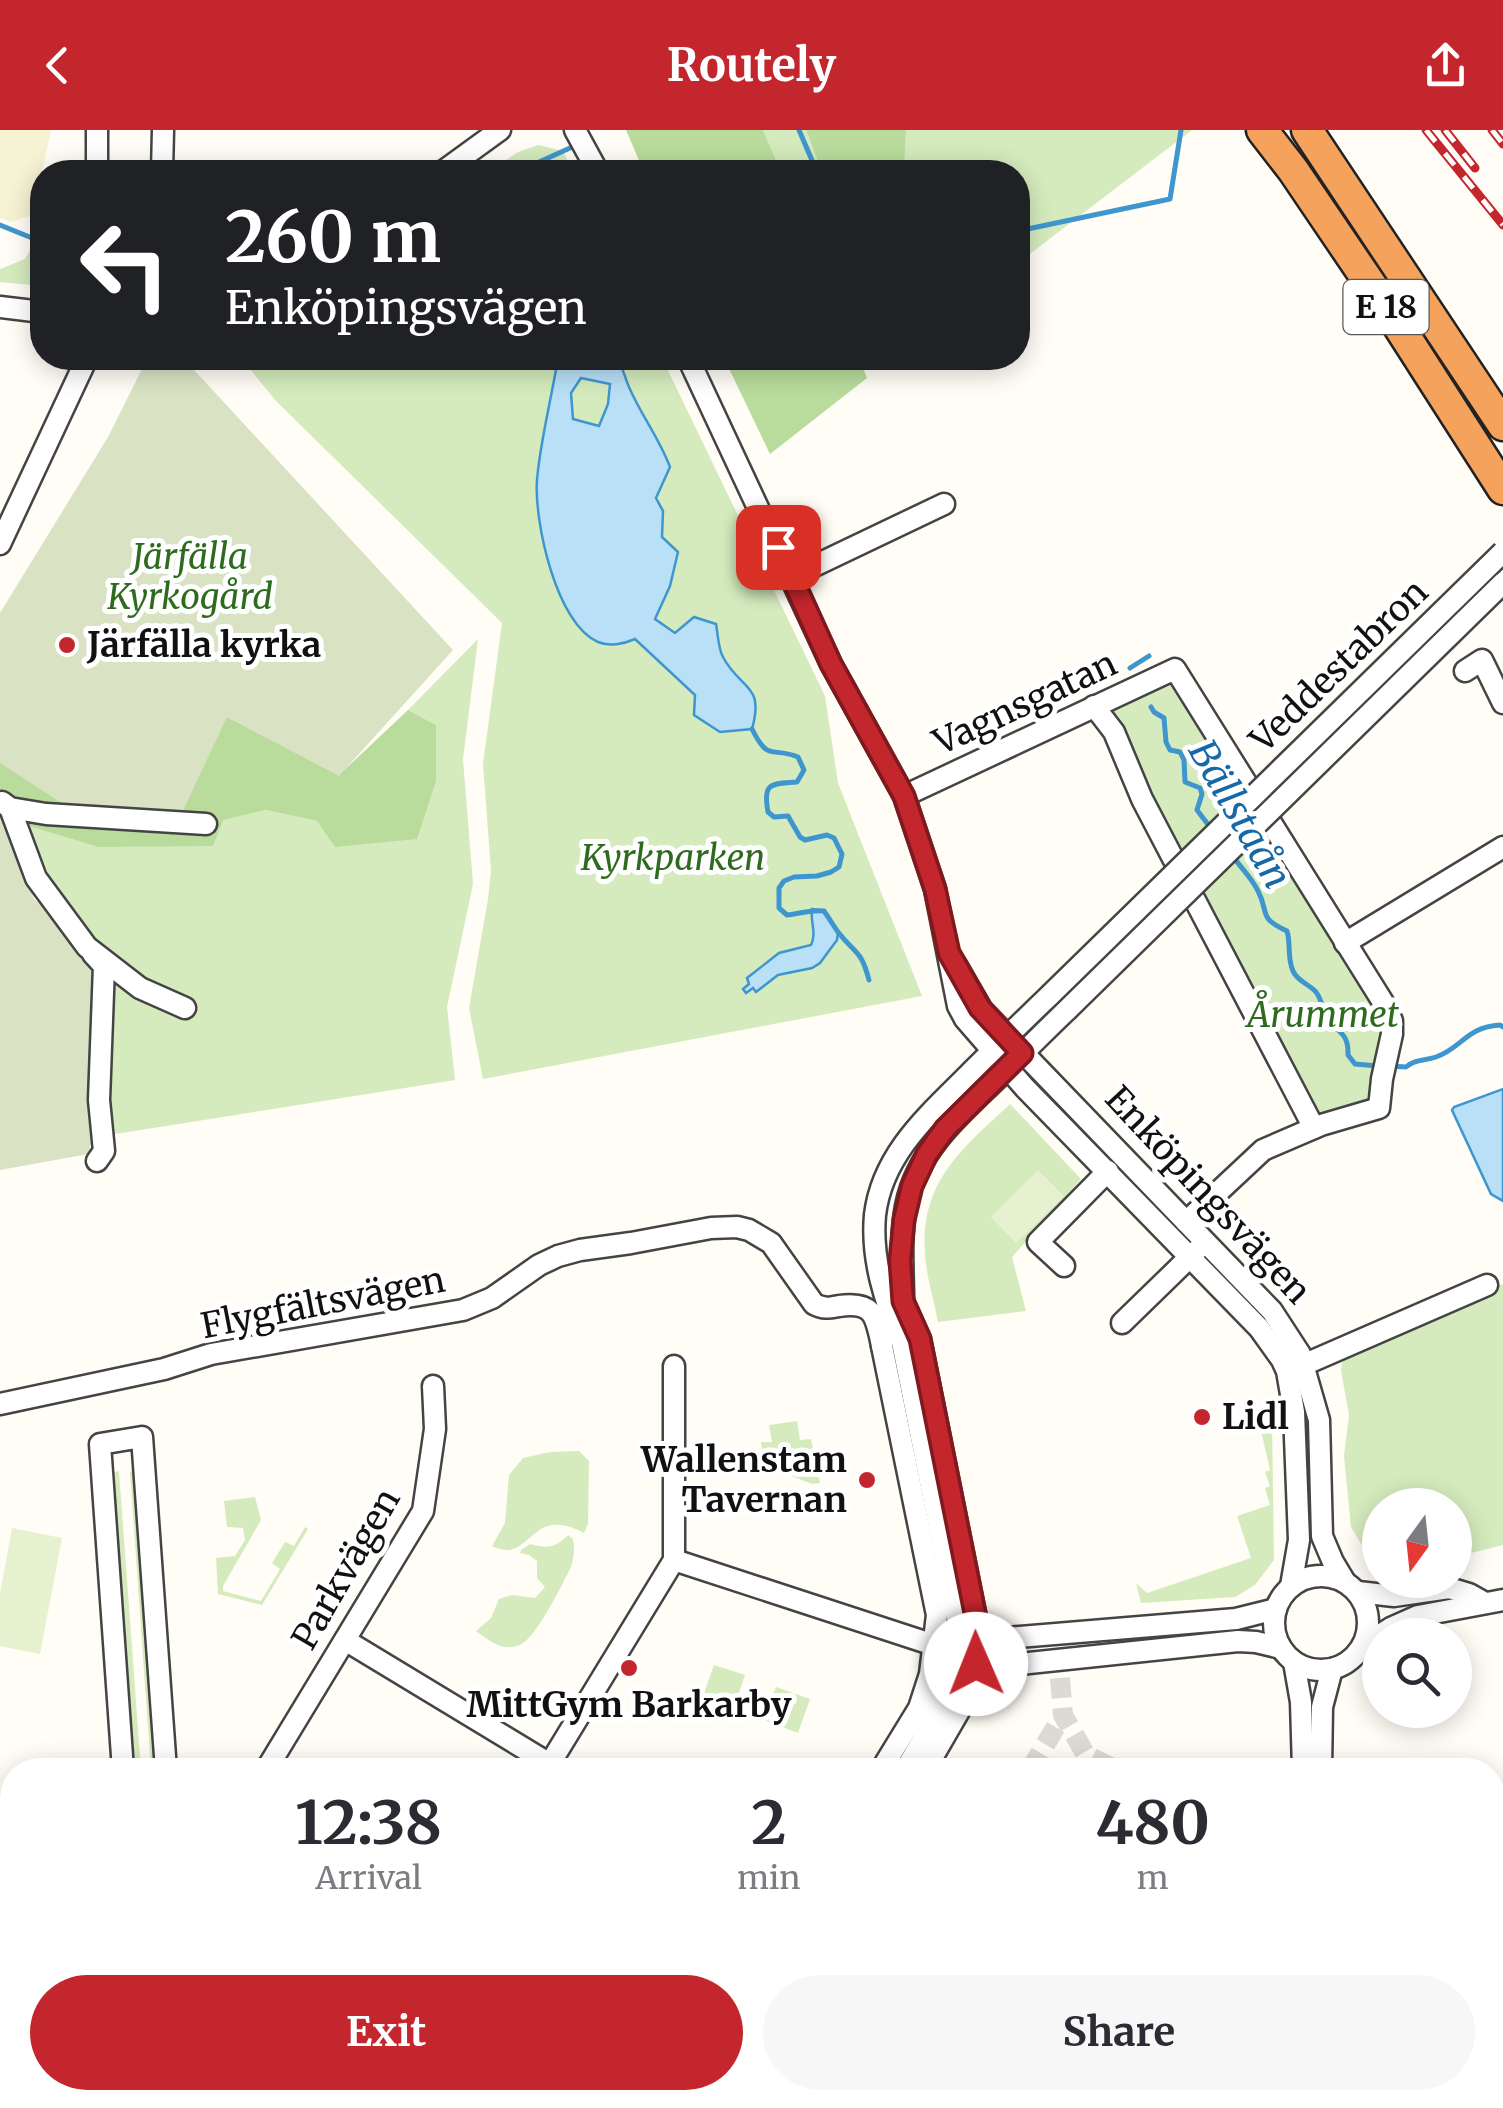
<!DOCTYPE html>
<html lang="en">
<head>
<meta charset="utf-8">
<style>
  :root { --surface:#fff; --page:#f7f7f7; --text:#2b2b33; --muted:#7c7c81; --accent:#c4262e }
  body { margin:0; font-family:Merriweather,serif; background:var(--page); color:var(--text); height:100vh; display:flex; flex-direction:column; font-size:38px; white-space:nowrap }
  * { box-sizing:border-box; margin:0 }
  p { font-size:32px; color:var(--muted) }
  .icon { flex:none; width:55px; height:55px; fill:none; stroke:currentColor; stroke-width:2; stroke-linecap:round; stroke-linejoin:round }
  .map { position:relative; flex:1; overflow:hidden }
  .side { position:absolute; left:0px; top:1628px; width:1505px; height:352px; display:flex; flex-direction:column; background:var(--surface); border-radius:40px 40px 0 0; box-shadow:0 5px 25px #0003 }
  .side>* { flex:none }
  .hud { position:absolute; left:30px; top:30px; width:1000px; height:210px; border-radius:40px; box-shadow:0 5px 25px #0003; background:#202124; color:#fff; overflow:hidden }
  .needle { width:65px; rotate:195deg }
  .tools { position:absolute; left:1362px; top:1358px; display:grid; gap:20px }
  .tools a { display:grid; place-items:center; width:110px; height:110px; border-radius:50%; background:var(--surface); box-shadow:0 5px 25px #0003; font-size:50px }
  .pin { position:absolute; display:grid; place-items:center; width:85px; height:85px; color:#fff; margin:-42px; border-radius:20px; box-shadow:0 5px 15px #0006 }
  .me { position:absolute; width:110px; margin:-55px; rotate:359deg; stroke-linejoin:round; filter:drop-shadow(0 0 8px #0008) }
  .turn { display:flex; align-items:center; gap:35px; height:210px; padding:0 30px; font-size:45px }
  .turn .icon { width:130px; height:130px; stroke-width:2.5 }
  .turn b { display:block; font-size:70px; line-height:85px }
  .eta { display:flex; justify-content:space-evenly; align-items:center; height:170px; text-align:center }
  .eta b { font-size:60px; font-weight:700; line-height:70px }
  .button { display:flex; gap:20px; margin-top:auto; padding:20px 30px }
  .button a { flex:1; height:115px; border-radius:60px; background:var(--accent); color:#fff; font-size:40px; font-weight:700; line-height:115px; text-align:center }
  .button a+a { background:var(--page); color:var(--text) }
  header { display:flex; justify-content:space-between; align-items:center; height:130px; padding:0 30px; background:var(--accent); color:#fff; font-size:45px; font-weight:700 }
  .map>svg:first-child { display:block }
  .farmland { fill:#f6f3d4 }
  .green { fill:#d5ebbd }
  .forest { fill:#b9dc9c }
  .cemetery { fill:#d9e3c4 }
  .pitch { fill:#e6f2cf }
  .water { fill:#b9e0f7; stroke:#3f96cf; stroke-width:2.5; fill-rule:evenodd }
  .lines { fill:none; stroke-linecap:round; stroke-linejoin:round }
  .stream { stroke:#3f96cf; stroke-width:5 }
  .minor-tunnel { stroke:#dbdad3; stroke-width:20; stroke-dasharray:20 10; stroke-linecap:butt }
  .minor-casing { stroke:#444; stroke-width:25 }
  .highway-casing { stroke:#222; stroke-width:35 }
  .minor { stroke:#fff; stroke-width:20 }
  .highway { stroke:#f5a25d; stroke-width:30 }
  .rail-casing { stroke:#c4262e; stroke-width:9 }
  .rail { stroke:#fff; stroke-width:5; stroke-dasharray:15; stroke-linecap:butt }
  .minor-bridge-casing { stroke:#444; stroke-width:25; stroke-linecap:butt }
  .minor-bridge { stroke:#fff; stroke-width:20 }
  .route-casing { stroke:#7f191e; stroke-width:25 }
  .route { stroke:#c4262e; stroke-width:18 }
  .poi-dot { fill:#c4262e; stroke:#fff; stroke-width:4 }
  .labels { text-anchor:middle; dominant-baseline:central; stroke-width:10; stroke-linejoin:round; paint-order:stroke }
  .shield { fill:#fff; stroke:#585858; stroke-width:2.5 }
  .shield-label { font-size:32px; font-weight:bold; fill:#111 }
  .park-label { font-size:35px; font-style:italic; fill:#2f6b1f; stroke:#fff }
  .poi-label { font-size:35px; font-weight:bold; fill:#111; stroke:#fff; text-anchor:start }
  .street-label { font-size:35px; fill:#111; stroke:#fff }
  .water-label { font-size:38px; font-style:italic; fill:#1768a6; stroke:#fff }
</style>
</head>
<body>
<header><svg class="icon" aria-label="back" viewBox="0 0 24 24"><path d="M15 5l-7 7 7 7"/></svg>Routely<svg class="icon" aria-label="share" viewBox="0 0 24 24"><path d="M12 15V3M7 8l5-5 5 5M5 13v7h14v-7"/></svg></header>
<div class="map">
<svg width="1503" height="1978" viewBox="0 0 1503 1978">
  <rect width="100%" height="100%" fill="#fffdf5"/>
  <polygon class="farmland" points="0,0 51,0 33,85 10,92 0,88"/>
  <g class="green">
    <polygon points="763,0 806,0 822,42 781,42"/>
    <polygon points="906,0 1192,0 1018,133 1018,42 904,42"/>
    <polygon points="538,15 563,21 573,42 488,42 518,22"/>
    <polygon points="40,102 42,103 42,156 0,152 0,139 25,129"/>
    <polygon points="241,228 662,228 825,566 838,653 922,866 483,949 469,878 488,769 491,741 483,634 502,493 276,271"/>
    <polygon points="478,509 463,629 473,754 447,877 455,950 109,1005 106,962 108,865 129,840 90,807 55,760 28,696 98,717 266,680 317,691 436,595 408,580"/>
    <polygon points="1172,552 1385,888 1372,977 1318,989 1212,779 1106,584"/>
    <path d="M1010 974 1081 1049 1012 1127 1026 1181 938 1192C934 1170 926 1146 925 1123 920 1051 963 1018 1010 974Z"/>
    <polygon points="1503,1154 1503,1415 1455,1427 1455,1375 1380,1375 1380,1433 1366,1422 1351,1397 1344,1326 1349,1285 1341,1241 1343,1221"/>
    <polygon points="797,1291 800,1310 811,1309 820,1353 812,1354 764,1335 761,1312 772,1312 769,1295"/>
    <polygon points="1272,1292 1274,1430 1255,1455 1235,1467 1141,1473 1136,1453 1147,1463 1251,1428 1237,1386 1270,1375 1265,1358 1270,1356 1265,1342 1270,1340 1260,1296"/>
    <path d="M579 1321 589 1331 588 1394 584 1403C528 1373 532 1436 492 1416L505 1393 509 1345 523 1328 550 1322Z"/>
    <polygon points="138,1338 160,1640 151,1640 130,1342"/>
    <polygon points="119,1341 141,1640 131,1640 111,1343"/>
    <polygon points="255,1367 261,1390 223,1456 223,1461 261,1471 280,1439 272,1433 285,1412 294,1416 305,1397 308,1399 262,1475 218,1464 216,1428 235,1426 245,1410 243,1398 227,1397 224,1371"/>
    <path d="M568 1405 573 1409C575 1419 574 1431 569 1441 561 1457 535 1509 520 1515 503 1522 489 1511 476 1501L491 1488 499 1469 512 1465 535 1468 545 1457 537 1448V1431L529 1425 520 1423 521 1420 530 1414C548 1419 555 1418 568 1405Z"/>
    <polygon points="714,1535 745,1545 732,1582 701,1572"/>
    <polygon points="776,1557 810,1569 798,1603 764,1590"/>
  </g>
  <g class="forest">
    <polygon points="626,0 763,0 781,42 644,42"/>
    <polygon points="806,0 906,0 904,42 822,42"/>
    <polygon points="724,228 859,228 867,248 770,324"/>
    <polygon points="408,580 436,595 436,651 417,709 335,717 317,691 266,680 223,690 213,716 98,717 28,696 0,665 0,601 227,587 339,645"/>
  </g>
  <g class="cemetery">
    <polygon points="152,228 183,228 453,520 339,646 227,587 180,687 68,677 0,633 0,483 108,307 141,241"/>
    <polygon points="0,682 34,769 87,817 100,840 96,987 89,1024 0,1040"/>
  </g>
  <g class="pitch">
    <polygon points="1038,1040 1064,1066 1016,1113 991,1087"/>
    <polygon points="12,1398 62,1408 40,1524 0,1516 0,1464"/>
  </g>
  <g class="water">
    <path d="M558 228H616C623 236 624 246 629 257 641 285 659 308 670 337L656 368 663 381 662 407 678 422 670 456 655 489 675 503 694 487 716 494C718 504 718 518 723 527 740 560 765 553 752 599L720 602 694 585 695 565 635 509C624 514 609 517 598 512 556 494 534 391 537 350 540 312 552 266 558 228ZM581 248 610 254 608 274 599 296 573 289 571 263Z"/>
    <path d="M812 779 824 781 838 802 837 810 820 833 812 838 778 845 756 862 753 858 746 863 743 859 749 854 747 848 779 823 811 815C817 802 810 792 812 779Z"/>
    <polygon points="1503,959 1503,1071 1491,1064 1452,980 1454,977"/>
  </g>
  <g class="lines">
    <g class="stream">
      <polyline points="799,0 817,42"/>
      <polyline points="517,42 570,18"/>
      <polyline points="0,95 42,112"/>
      <polyline points="1018,101 1170,69 1181,0"/>
      <polyline points="1130,538 1149,526"/>
      <polyline points="1151,577 1154,582 1164,588 1166,612 1170,620 1180,622 1184,630 1185,652 1200,658 1202,664 1197,680 1213,701"/>
      <path d="M752 599C769 633 771 616 798 627L804 640 797 652C773 654 762 651 768 682L774 687 788 686 800 707 805 710 827 705 834 708 842 724 839 737 831 742 817 746 794 747 784 751 779 758V778L787 785C800 784 811 779 824 781 829 788 833 795 838 802 855 824 861 819 869 850"/>
      <path d="M1232 725C1240 737 1252 748 1258 761 1270 784 1257 787 1287 801 1291 814 1287 828 1293 841 1297 851 1309 854 1316 862 1321 868 1322 878 1326 885 1334 903 1349 899 1348 925L1355 934 1378 936"/>
      <path d="M1389 936 1406 937C1415 929 1424 931 1436 927 1462 918 1466 897 1500 895L1503 897"/>
    </g>
    <g class="minor-tunnel">
      <polyline points="1060,1548 1063,1585 1086,1625 1117,1640"/>
      <polyline points="1030,1640 1063,1585"/>
      <polyline points="824,1978 830,1968"/>
    </g>
    <defs>
      <g id="minor">
        <polyline points="97,0 97,42"/>
        <polyline points="575,0 598,42"/>
        <polyline points="162,42 163,0"/>
        <polyline points="442,42 500,0"/>
        <polyline points="0,177 42,182"/>
        <polyline points="688,228 831,534 904,666 935,759 958,876 965,889 1025,958 1259,1198 1282,1230 1287,1241 1294,1282 1299,1410 1291,1456"/>
        <polyline points="0,414 87,228"/>
        <polyline points="812,437 944,374"/>
        <polyline points="1465,541 1482,530 1503,573"/>
        <polyline points="1094,576 1114,602 1142,669 1314,998"/>
        <polyline points="904,666 1175,539 1386,877 1392,891 1392,904 1382,949 1379,978 1321,995 1263,1020 1186,1092"/>
        <polyline points="2,672 10,678 46,684 206,694"/>
        <polyline points="10,678 36,748 87,817 140,858 185,878"/>
        <polyline points="1345,813 1503,717"/>
        <polyline points="93,824 104,836 99,970 104,1021 97,1031"/>
        <polyline points="956,835 982,880 1272,1181 1300,1224 1319,1290 1322,1406 1333,1432 1345,1452"/>
        <polyline points="1064,1136 1038,1112 1108,1041"/>
        <polyline points="903,1171 920,1209 977,1493 981,1521 962,1576 925,1640"/>
        <path d="M903 1185C904 1148 899 1113 906 1076 917 1020 961 983 1000 946 1022 924 1044 902 1067 880"/>
        <polyline points="1122,1193 1196,1121"/>
        <polyline points="1294,1239 1487,1155"/>
        <path d="M0 1274 164 1239 211 1224 463 1180 492 1168 539 1135 558 1126 580 1120 631 1113 711 1098 737 1097 749 1100 771 1113 814 1174C824 1179 828 1178 839 1176 874 1171 876 1186 882 1216"/>
        <polyline points="674,1430 934,1515 955,1530 976,1534 1010,1535 1238,1511 1256,1512 1281,1518"/>
        <circle cx="1321" cy="1493" r="47"/>
        <polyline points="1358,1462 1394,1466 1449,1458 1469,1464 1485,1473"/>
        <polyline points="345,1510 558,1639"/>
        <polyline points="970,1511 1236,1489 1276,1479"/>
        <polyline points="1363,1516 1391,1498 1418,1486 1503,1470"/>
        <polyline points="1294,1532 1301,1572 1303,1640"/>
        <polyline points="123,1640 100,1314 142,1307 166,1640"/>
        <polyline points="266,1640 423,1381 435,1299 433,1256"/>
        <polyline points="546,1640 674,1430 674,1236"/>
        <polyline points="881,1640 919,1578 930,1544 937,1485 882,1216 883,1206"/>
        <path d="M905 1640C936 1589 955 1554 958 1492L902 1212C885 1172 871 1129 875 1085 882 1025 927 986 967 946 994 919 1022 892 1050 865"/>
        <polyline points="1321,1640 1322,1577 1332,1539"/>
        <polyline points="1492,1683 1503,1681"/>
        <polyline points="0,1840 12,1839"/>
        <polyline points="147,1968 147,1978"/>
        <polyline points="188,1968 189,1978"/>
        <polyline points="598,1968 615,1978"/>
        <polyline points="1380,1968 1388,1978"/>
        <polyline points="1425,1968 1456,1978"/>
        <polyline points="476,1978 482,1968"/>
        <polyline points="671,1978 679,1968"/>
        <polyline points="696,1978 703,1968"/>
        <polyline points="719,1978 726,1968"/>
        <polyline points="938,1978 944,1968"/>
        <polyline points="984,1978 990,1968"/>
        <polyline points="1036,1978 1042,1968"/>
        <polyline points="1280,1978 1288,1968"/>
      </g>
      <g id="highway">
        <polyline points="1262,0 1293,40 1396,192 1503,359"/>
        <polyline points="1307,0 1503,295"/>
      </g>
    </defs>
    <use href="#minor" class="minor-casing"/>
    <use href="#highway" class="highway-casing"/>
    <use href="#minor" class="minor"/>
    <use href="#highway" class="highway"/>
    <defs>
      <g id="rail">
        <polyline points="1426,0 1503,95"/>
        <polyline points="1445,0 1475,38"/>
        <polyline points="1492,0 1503,14"/>
      </g>
    </defs>
    <use href="#rail" class="rail-casing"/>
    <use href="#rail" class="rail"/>
    <defs>
      <g id="minor-bridge">
        <polyline points="1050,865 1503,422"/>
        <polyline points="1067,880 1503,453"/>
      </g>
    </defs>
    <use href="#minor-bridge" class="minor-bridge-casing"/>
    <use href="#minor-bridge" class="minor-bridge"/>
  </g>
  <g class="lines">
    <defs>
      <polyline id="route" points="778,417 831,534 904,666 935,759 949,823 980,878 1022,923 945,999 927,1024 912,1056 904,1090 900,1131 903,1171 920,1209 977,1493 980,1521 976,1534"/>
    </defs>
    <use href="#route" class="route-casing"/>
    <use href="#route" class="route"/>
  </g>
  <g class="poi-dot">
    <circle cx="67" cy="515" r="10"/>
    <circle cx="1202" cy="1287" r="10"/>
    <circle cx="867" cy="1350" r="10"/>
    <circle cx="629" cy="1538" r="10"/>
  </g>
  <g class="labels">
    <rect class="shield" x="1343.5" y="150" width="85" height="54" rx="8"/>
    <g class="shield-label">
      <text x="1386" y="177">E 18</text>
    </g>
    <g class="park-label">
      <text x="190" y="427">Järfälla<tspan x="190" dy="40">Kyrkogård</tspan></text>
      <text x="673" y="728">Kyrkparken</text>
      <text x="1323" y="885">Årummet</text>
    </g>
    <g class="poi-label">
      <text x="87" y="515">Järfälla kyrka</text>
      <text x="1222" y="1287">Lidl</text>
      <text x="847" y="1330" text-anchor="end">Wallenstam<tspan x="847" dy="40">Tavernan</tspan></text>
      <text x="629" y="1575" text-anchor="middle">MittGym Barkarby</text>
    </g>
    <g class="street-label">
      <text transform="translate(1339 536) rotate(-44)">Veddestabron</text>
      <text transform="translate(1025 573) rotate(-25)">Vagnsgatan</text>
      <text transform="translate(1208 1065) rotate(47)">Enköpingsvägen</text>
      <text transform="translate(323 1173) rotate(-11)">Flygfältsvägen</text>
      <text transform="translate(346 1439) rotate(-60)">Parkvägen</text>
    </g>
    <g class="water-label">
      <text transform="translate(1240 684) rotate(60)">Bällstaån</text>
    </g>
  </g>
</svg>
<div class="tools">
<a><svg class="needle" viewBox="-14 -14 28 28"><path d="M0-13l5 13h-10z" fill="#e53935"/><path d="M0 13l5-13h-10z" fill="#7c7c81"/></svg></a>
<a><svg class="icon" aria-label="search" viewBox="0 0 24 24"><circle cx="10" cy="10" r="6"/><path d="M15 15l6 6"/></svg></a>
</div>
<div class="pin" style="left:778px;top:417px;background:#d93025"><svg class="icon" aria-label="arrive" viewBox="0 0 24 24"><path d="M6 21V4h12l-3 4 3 4H6"/></svg></div>
<svg class="me" style="left:976px;top:1534px" viewBox="-20 -20 40 40"><circle r="19" fill="#fff"/><path d="M0-13L10 11 0 6-10 11z" fill="#c4262e"/></svg>
<div class="hud">
<div class="turn"><svg class="icon" aria-label="left" viewBox="0 0 24 24"><path d="M17 20v-9H6M10 6l-5 5 5 5"/></svg><div><b>260 m</b>Enköpingsvägen</div></div>
</div>
<section class="side">
<div class="eta">
<div><b>12:38</b><p>Arrival</p></div>
<div><b>2</b><p>min</p></div>
<div><b>480</b><p>m</p></div>
</div>
<div class="button"><a>Exit</a><a>Share</a></div>
</section>
</div>
</body>
</html>
